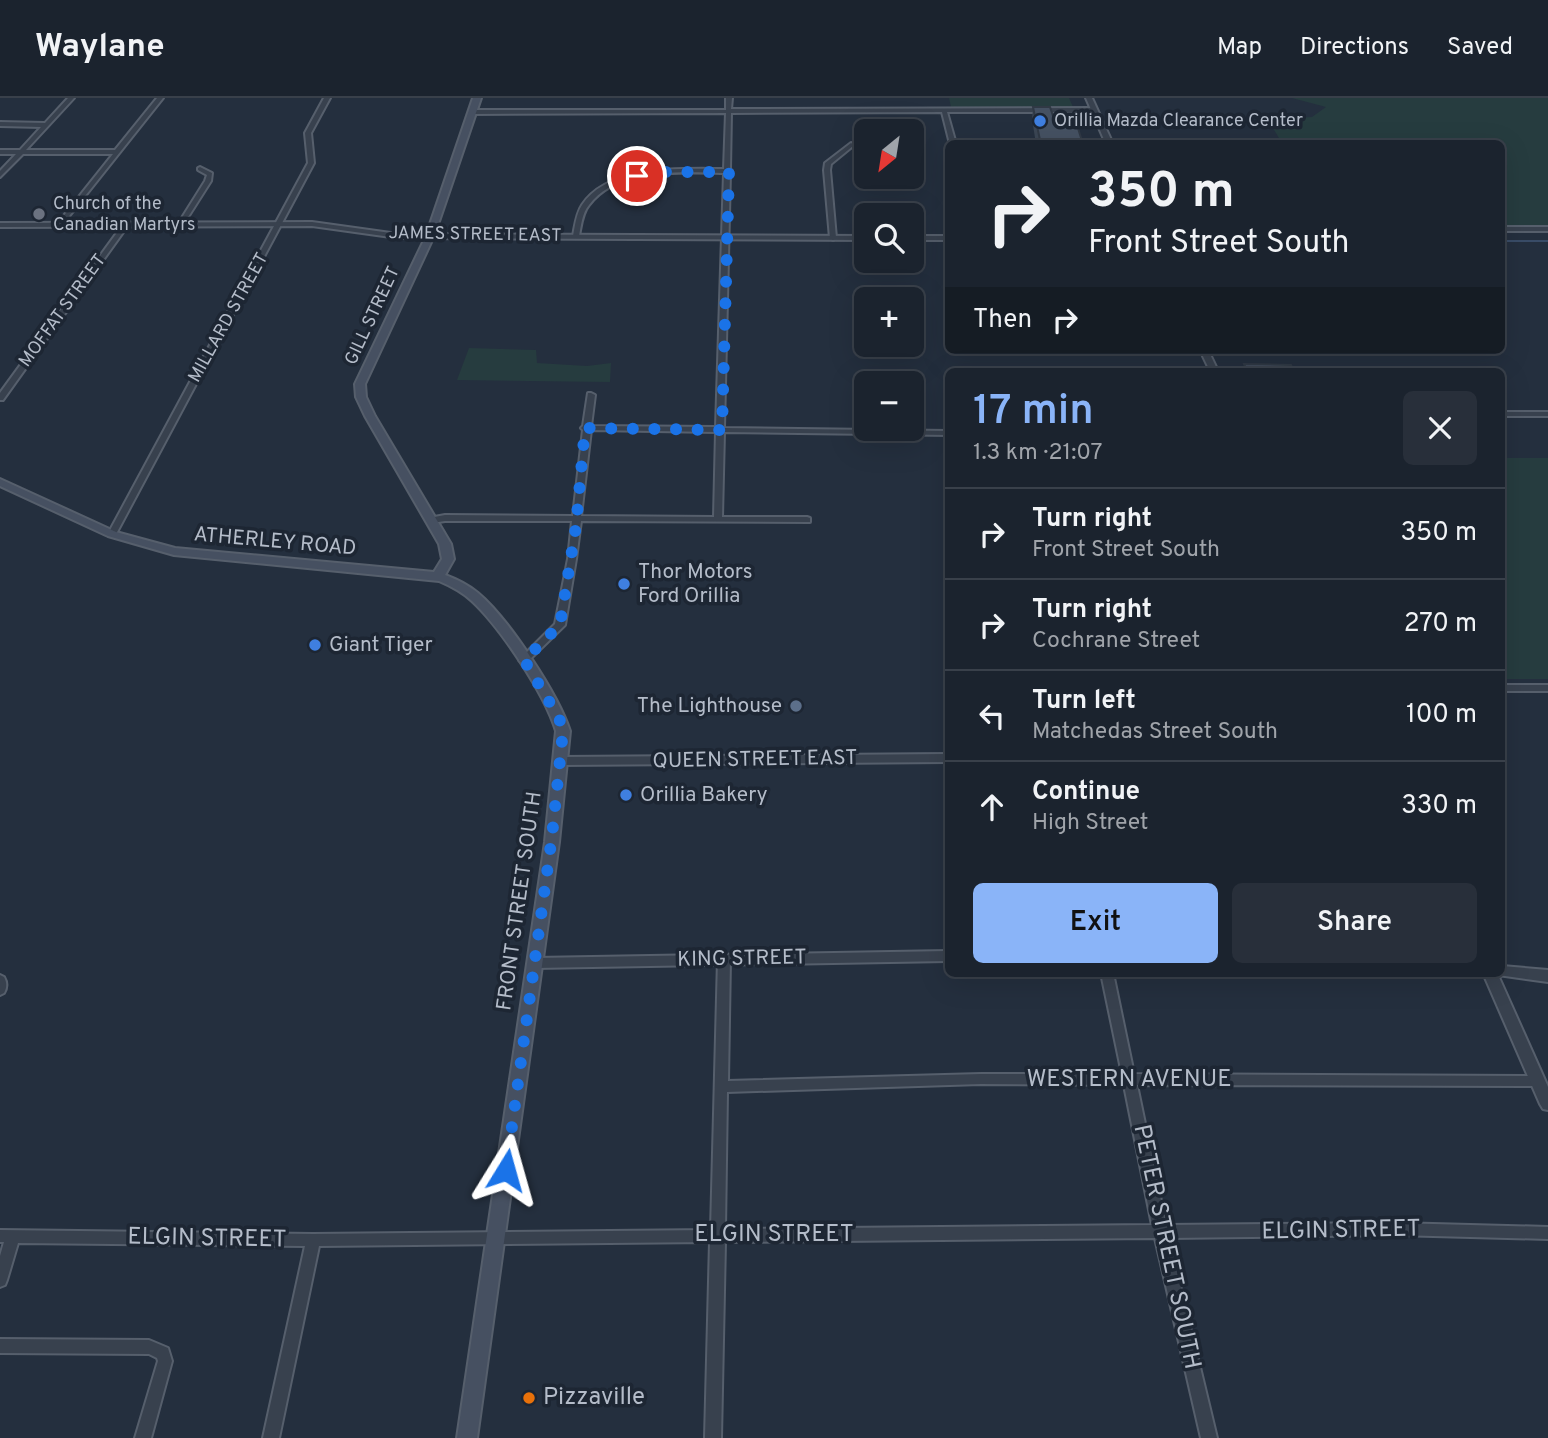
<!DOCTYPE html>
<html lang="en">
<head>
<meta charset="utf-8">
<style>
  :root { --surface:#1b232e; --page:#282f3a; --text:#f1f3f6; --muted:#a0a4aa; --line:#39404a; --accent:#8ab4f8 }
  body { margin:0; font-family:Overpass,sans-serif; background:var(--page); color:var(--text); height:100vh; display:flex; flex-direction:column; font-size:26px; white-space:nowrap }
  * { box-sizing:border-box; margin:0 }
  p { font-size:23px; color:var(--muted) }
  .icon { flex:none; width:38px; height:38px; fill:none; stroke:currentColor; stroke-width:2; stroke-linecap:round; stroke-linejoin:round }
  .map { position:relative; flex:1; overflow:hidden }
  .side { position:absolute; left:945px; top:270px; width:560px; height:609px; display:flex; flex-direction:column; background:var(--surface); border-radius:10px; box-shadow:0 7px 28px #0002,0 0 0 2px var(--line) }
  .side>* { flex:none }
  .hud { position:absolute; left:945px; top:42px; width:560px; height:214px; border-radius:10px; box-shadow:0 7px 28px #0002,0 0 0 2px var(--line); background:#1b232e; color:var(--text); overflow:hidden }
  .needle { width:46px; rotate:210deg }
  .buttons { position:absolute; left:854px; top:21px; display:grid; gap:14px }
  .buttons a { display:grid; place-items:center; width:70px; height:70px; border-radius:10px; background:var(--surface); box-shadow:0 7px 28px #0002,0 0 0 2px var(--line); font-size:35px }
  .pin { position:absolute; display:grid; place-items:center; width:60px; height:60px; color:#fff; margin:-30px; border:4px solid #fff; border-radius:50%; box-shadow:0 2px 7px #0007 }
  .me { position:absolute; width:77px; margin:-38px; rotate:8deg; stroke-linejoin:round; filter:drop-shadow(0 0 5px #0008) }
  .turn { display:flex; align-items:center; gap:24px; height:147px; padding:0 28px; font-size:32px }
  .turn .icon { width:91px; height:91px; stroke-width:2.5 }
  .turn b { display:block; font-size:49px; line-height:60px }
  .then { display:flex; align-items:center; height:66px; padding:0 28px; background:#0003; gap:14px; font-size:26px }
  .round { display:grid; place-items:center; flex:none; width:74px; height:74px; border-radius:10px; background:var(--page) }
  .summary { display:flex; align-items:center; justify-content:space-between; height:119px; padding:0 28px }
  h1 { font-size:42px; font-weight:600; line-height:52px; color:var(--accent) }
  .action { display:flex; gap:14px; margin-top:auto; padding:14px 28px }
  .action a { flex:1; height:80px; border-radius:10px; background:var(--accent); color:#111; font-size:28px; font-weight:600; line-height:80px; text-align:center }
  .action a+a { background:var(--page); color:var(--text) }
  ul { padding:0; list-style:none }
  li { display:flex; align-items:center; gap:21px; height:91px; padding:0 28px; border-top:2px solid var(--line) }
  li div { flex:1 }
  li b { display:block; font-size:26px }
  li em { font-style:normal }
  header { display:flex; align-items:center; gap:42px; box-sizing:border-box; height:98px; padding:0 35px; background:var(--surface); border-bottom:2px solid var(--line) }
  header strong { font-size:33px }
  nav { display:flex; gap:38px; margin-inline-start:auto; font-size:24px }
  .map>svg:first-child { display:block }
  .green { fill:#263c3f }
  .lines { fill:none; stroke-linecap:round; stroke-linejoin:round }
  .stream { stroke:#394c67; stroke-width:2 }
  .minor-casing { stroke:#565f6c; stroke-width:4 }
  .tertiary-casing { stroke:#565f6c; stroke-width:4 }
  .secondary-casing { stroke:#565f6c; stroke-width:4 }
  .minor { fill:#38414e; fill-rule:evenodd }
  .tertiary { fill:#38414e; fill-rule:evenodd }
  .secondary { fill:#465061; fill-rule:evenodd }
  .wall { fill:#3b4654 }
  .building { fill:#455162; stroke:#303945; stroke-width:2 }
  .route { stroke:#1a73e8; stroke-width:12; stroke-dasharray:0 21.6 }
  .shop-dot { fill:#3f7fe0; stroke:#1d2633; stroke-width:2.5 }
  .worship-dot { fill:#6b7280; stroke:#1d2633; stroke-width:2.5 }
  .service-dot { fill:#5c6f8a; stroke:#1d2633; stroke-width:2.5 }
  .food-dot { fill:#e8710a; stroke:#1d2633; stroke-width:2.5 }
  .labels { text-anchor:middle; dominant-baseline:central; stroke-width:7; stroke-linejoin:round; paint-order:stroke }
  .far-poi-label { font-size:18px; fill:#b4bcc9; stroke:#1d2633; text-anchor:start }
  .far-street-label { font-size:18px; fill:#b4bcc9; stroke:#1d2633 }
  .street-label { font-size:21px; fill:#b4bcc9; stroke:#1d2633 }
  .poi-label { font-size:21px; fill:#b4bcc9; stroke:#1d2633; text-anchor:start }
  .near-street-label { font-size:24px; fill:#b4bcc9; stroke:#1d2633 }
  .near-poi-label { font-size:24px; fill:#b4bcc9; stroke:#1d2633; text-anchor:start }
</style>
</head>
<body>
<header>
<strong>Waylane</strong>
<nav><a>Map</a><a>Directions</a><a>Saved</a></nav>
</header>
<div class="map">
<svg width="1548" height="1340" viewBox="0 0 1548 1340">
  <rect width="100%" height="100%" fill="#242f3e"/>
  <g class="green">
    <polygon points="949,0 1069,0 1073,9 951,9"/>
    <polygon points="1292,0 1548,0 1548,128 1502,127 1502,46 1282,45 1268,22 1312,19 1326,9"/>
    <polygon points="469,250 536,252 537,265 587,268 611,265 610,284 457,282"/>
    <rect x="1502" y="360" width="46" height="221"/>
  </g>
  <g class="lines">
    <polyline class="stream" points="1502,143 1548,143"/>
    <defs>
      <g id="minor">
        <polygon points="68,0 74,0 26,52 115,52 157,0 163,0 62,127 58,127 58,125 113,56 23,56 0,79 0,73 16,56 0,56 0,52 20,52 41,29 0,28 0,24 45,25"/>
        <polygon points="324,0 330,0 311,35 314,65 116,436 115,438 109,438 108,436 308,65 305,35"/>
        <path d="M726 0H732L731 11 1094 10 1097 12 1094 14H947L956 46H950L942 14 731 15 730 71 732 73 730 75 724 330 948 333V337L724 334 722 419H807L810 420V424L581 423 576 461 565 527 527 564H521L519 562 555 526 568 461 572 423H445L432 425 428 422 429 420 445 417 573 418 583 332 581 330 583 328 588 295H591L595 297 591 328 716 329 724 75C683 74 617 69 589 107 582 115 581 128 579 138L576 140 573 138C575 128 576 116 582 107 609 66 682 71 724 71L726 15 472 16 469 14 472 12H726ZM591 332 716 334 714 419 581 418Z"/>
        <polygon points="851,45 854,47 853,48 831,66 830,72 836,140 833,142 830,140 824,72 825,65"/>
        <polygon points="200,69 212,75 211,83 183,127 179,127 178,126 205,83 207,77 198,72 198,70"/>
        <polygon points="124,125 129,126 3,302 0,302 0,295"/>
        <rect x="1502" y="314" width="46" height="4"/>
        <rect x="1502" y="587" width="46" height="6"/>
        <path d="M724 856 728 858 730 861 728 983 981 976H1122L1101 875H1113L1134 976 1538 978 1543 979 1544 983 1543 987 1538 988 1137 987 1166 1127 1396 1125 1548 1129V1141L1396 1137 1169 1140 1217 1340H1201L1155 1140 725 1144 721 1340H705L710 1144 319 1148 279 1340H263L305 1148 18 1145 7 1182 5 1187 0 1189V1158L4 1144H0V1132L313 1136 711 1132 718 861 720 858ZM981 986 1124 987 1152 1127 725 1131 727 994Z"/>
        <path d="M0 877 4 879C7 884 7 890 4 895L0 897Z"/>
        <polygon points="0,1241 149,1242 168,1250 172,1263 151,1340 135,1340 158,1263 157,1260 149,1256 0,1255"/>
      </g>
      <g id="tertiary">
        <polygon points="1086,0 1092,0 1113,46 1106,46"/>
        <polygon points="312,124 398,136 866,138 866,142 398,140 312,128 0,129 0,125"/>
        <rect x="1502" y="129" width="46" height="4"/>
        <rect x="912" y="138" width="36" height="4"/>
        <polygon points="1200,252 1208,252 1218,273 1210,273"/>
        <polygon points="948,656 948,664 561,667 555,663 561,659"/>
        <polygon points="948,853 948,863 535,870 530,869 528,865 530,861 535,860"/>
        <polygon points="1502,868 1548,872 1548,884 1498,877 1548,989 1548,1012 1543,1011 1540,1006 1483,875 1502,875"/>
      </g>
      <path id="secondary" d="M473 0H481L434 138 365 286 366 299 375 318 451 446 454 461 445 477C456 481 468 487 478 495 508 520 558 596 570 633L559 744 477 1340H457L545 744 556 633C545 596 500 529 472 503 462 494 451 488 439 483L174 457 108 438 0 388V381L116 434 175 450 434 474 442 461 439 446 365 318 356 299 355 286 426 138Z"/>
    </defs>
    <use href="#minor" class="minor-casing"/>
    <use href="#tertiary" class="tertiary-casing"/>
    <use href="#secondary" class="secondary-casing"/>
    <use href="#minor" class="minor"/>
    <use href="#tertiary" class="tertiary"/>
    <use href="#secondary" class="secondary"/>
  </g>
  <polygon class="wall" points="1033,9 1056,27 1082,43 1082,46 1036,46 1032,21"/>
  <g class="building">
    <polygon points="1033,9 1050,9 1056,27 1077,27 1082,43 1040,42"/>
    <polygon points="1244,266 1291,267 1294,273 1247,273"/>
  </g>
  <g class="lines">
    <polyline class="route" points="506,1072 552,738 563,633 559,620 524,562 560,527 576,428 585,330 722,332 729,74 661,74 637,78"/>
  </g>
  <g class="shop-dot">
    <circle cx="1040" cy="23" r="7"/>
    <circle cx="624" cy="486" r="7"/>
    <circle cx="315" cy="547" r="7"/>
    <circle cx="626" cy="697" r="7"/>
  </g>
  <circle class="worship-dot" cx="39" cy="116" r="7"/>
  <circle class="service-dot" cx="796" cy="608" r="7"/>
  <circle class="food-dot" cx="529" cy="1300" r="7"/>
  <g class="labels">
    <g class="far-poi-label">
      <text x="1054" y="23">Orillia Mazda Clearance Center</text>
      <text x="53" y="106">Church of the<tspan x="53" dy="21">Canadian Martyrs</tspan></text>
    </g>
    <g class="far-street-label">
      <text transform="translate(475 137) rotate(1)">JAMES STREET EAST</text>
      <text transform="translate(63 213) rotate(-54)">MOFFAT STREET</text>
      <text transform="translate(373 218) rotate(-65)">GILL STREET</text>
      <text transform="translate(229 220) rotate(-61)">MILLARD STREET</text>
    </g>
    <g class="street-label">
      <text transform="translate(275 444) rotate(5)">ATHERLEY ROAD</text>
      <text transform="translate(755 662) rotate(-1)">QUEEN STREET EAST</text>
      <text transform="translate(520 803) rotate(-82)">FRONT STREET SOUTH</text>
      <text transform="translate(742 861) rotate(-1)">KING STREET</text>
    </g>
    <g class="poi-label">
      <text x="638" y="474">Thor Motors<tspan x="638" dy="24">Ford Orillia</tspan></text>
      <text x="329" y="547">Giant Tiger</text>
      <text x="782" y="608" text-anchor="end">The Lighthouse</text>
      <text x="640" y="697">Orillia Bakery</text>
    </g>
    <g class="near-street-label">
      <text x="1129" y="982">WESTERN AVENUE</text>
      <text transform="translate(1341 1133) rotate(-1)">ELGIN STREET</text>
      <text x="774" y="1137">ELGIN STREET</text>
      <text transform="translate(207 1141) rotate(1)">ELGIN STREET</text>
      <text transform="translate(1166 1149) rotate(78)">PETER STREET SOUTH</text>
    </g>
    <g class="near-poi-label">
      <text x="543" y="1300">Pizzaville</text>
    </g>
  </g>
</svg>
<div class="buttons">
<a><svg class="needle" viewBox="-14 -14 28 28"><path d="M0-13l5 13h-10z" fill="#e53935"/><path d="M0 13l5-13h-10z" fill="#a0a4aa"/></svg></a>
<a><svg class="icon" aria-label="search" viewBox="0 0 24 24"><circle cx="10" cy="10" r="6"/><path d="M15 15l6 6"/></svg></a>
<a>+</a>
<a>−</a>
</div>
<div class="pin" style="left:637px;top:78px;background:#d93025"><svg class="icon" aria-label="arrive" viewBox="0 0 24 24"><path d="M6 21V4h12l-3 4 3 4H6"/></svg></div>
<svg class="me" style="left:506px;top:1072px" viewBox="-20 -20 40 40"><path d="M0-17L14 15 0 8-14 15z" fill="#1a73e8" stroke="#fff" stroke-width="4"/></svg>
<div class="hud">
<div class="turn"><svg class="icon" aria-label="right" viewBox="0 0 24 24"><path d="M7 20v-9h11M14 6l5 5-5 5"/></svg><div><b>350 m</b>Front Street South</div></div>
<div class="then">Then<svg class="icon" aria-label="right" viewBox="0 0 24 24"><path d="M7 20v-9h11M14 6l5 5-5 5"/></svg></div>
</div>
<section class="side">
<div class="summary"><div><h1>17 min</h1><p>1.3 km · 21:07</p></div><a class="round"><svg class="icon" aria-label="close" viewBox="0 0 24 24"><path d="M6 6l12 12M18 6L6 18"/></svg></a></div>
<ul>
<li><svg class="icon" aria-label="right" viewBox="0 0 24 24"><path d="M7 20v-9h11M14 6l5 5-5 5"/></svg><div><b>Turn right</b><p>Front Street South</p></div><em>350 m</em></li>
<li><svg class="icon" aria-label="right" viewBox="0 0 24 24"><path d="M7 20v-9h11M14 6l5 5-5 5"/></svg><div><b>Turn right</b><p>Cochrane Street</p></div><em>270 m</em></li>
<li><svg class="icon" aria-label="left" viewBox="0 0 24 24"><path d="M17 20v-9H6M10 6l-5 5 5 5"/></svg><div><b>Turn left</b><p>Matchedas Street South</p></div><em>100 m</em></li>
<li><svg class="icon" aria-label="ahead" viewBox="0 0 24 24"><path d="M12 20V5M6 11l6-6 6 6"/></svg><div><b>Continue</b><p>High Street</p></div><em>330 m</em></li>
</ul>
<div class="action"><a>Exit</a><a>Share</a></div>
</section>
</div>
</body>
</html>
